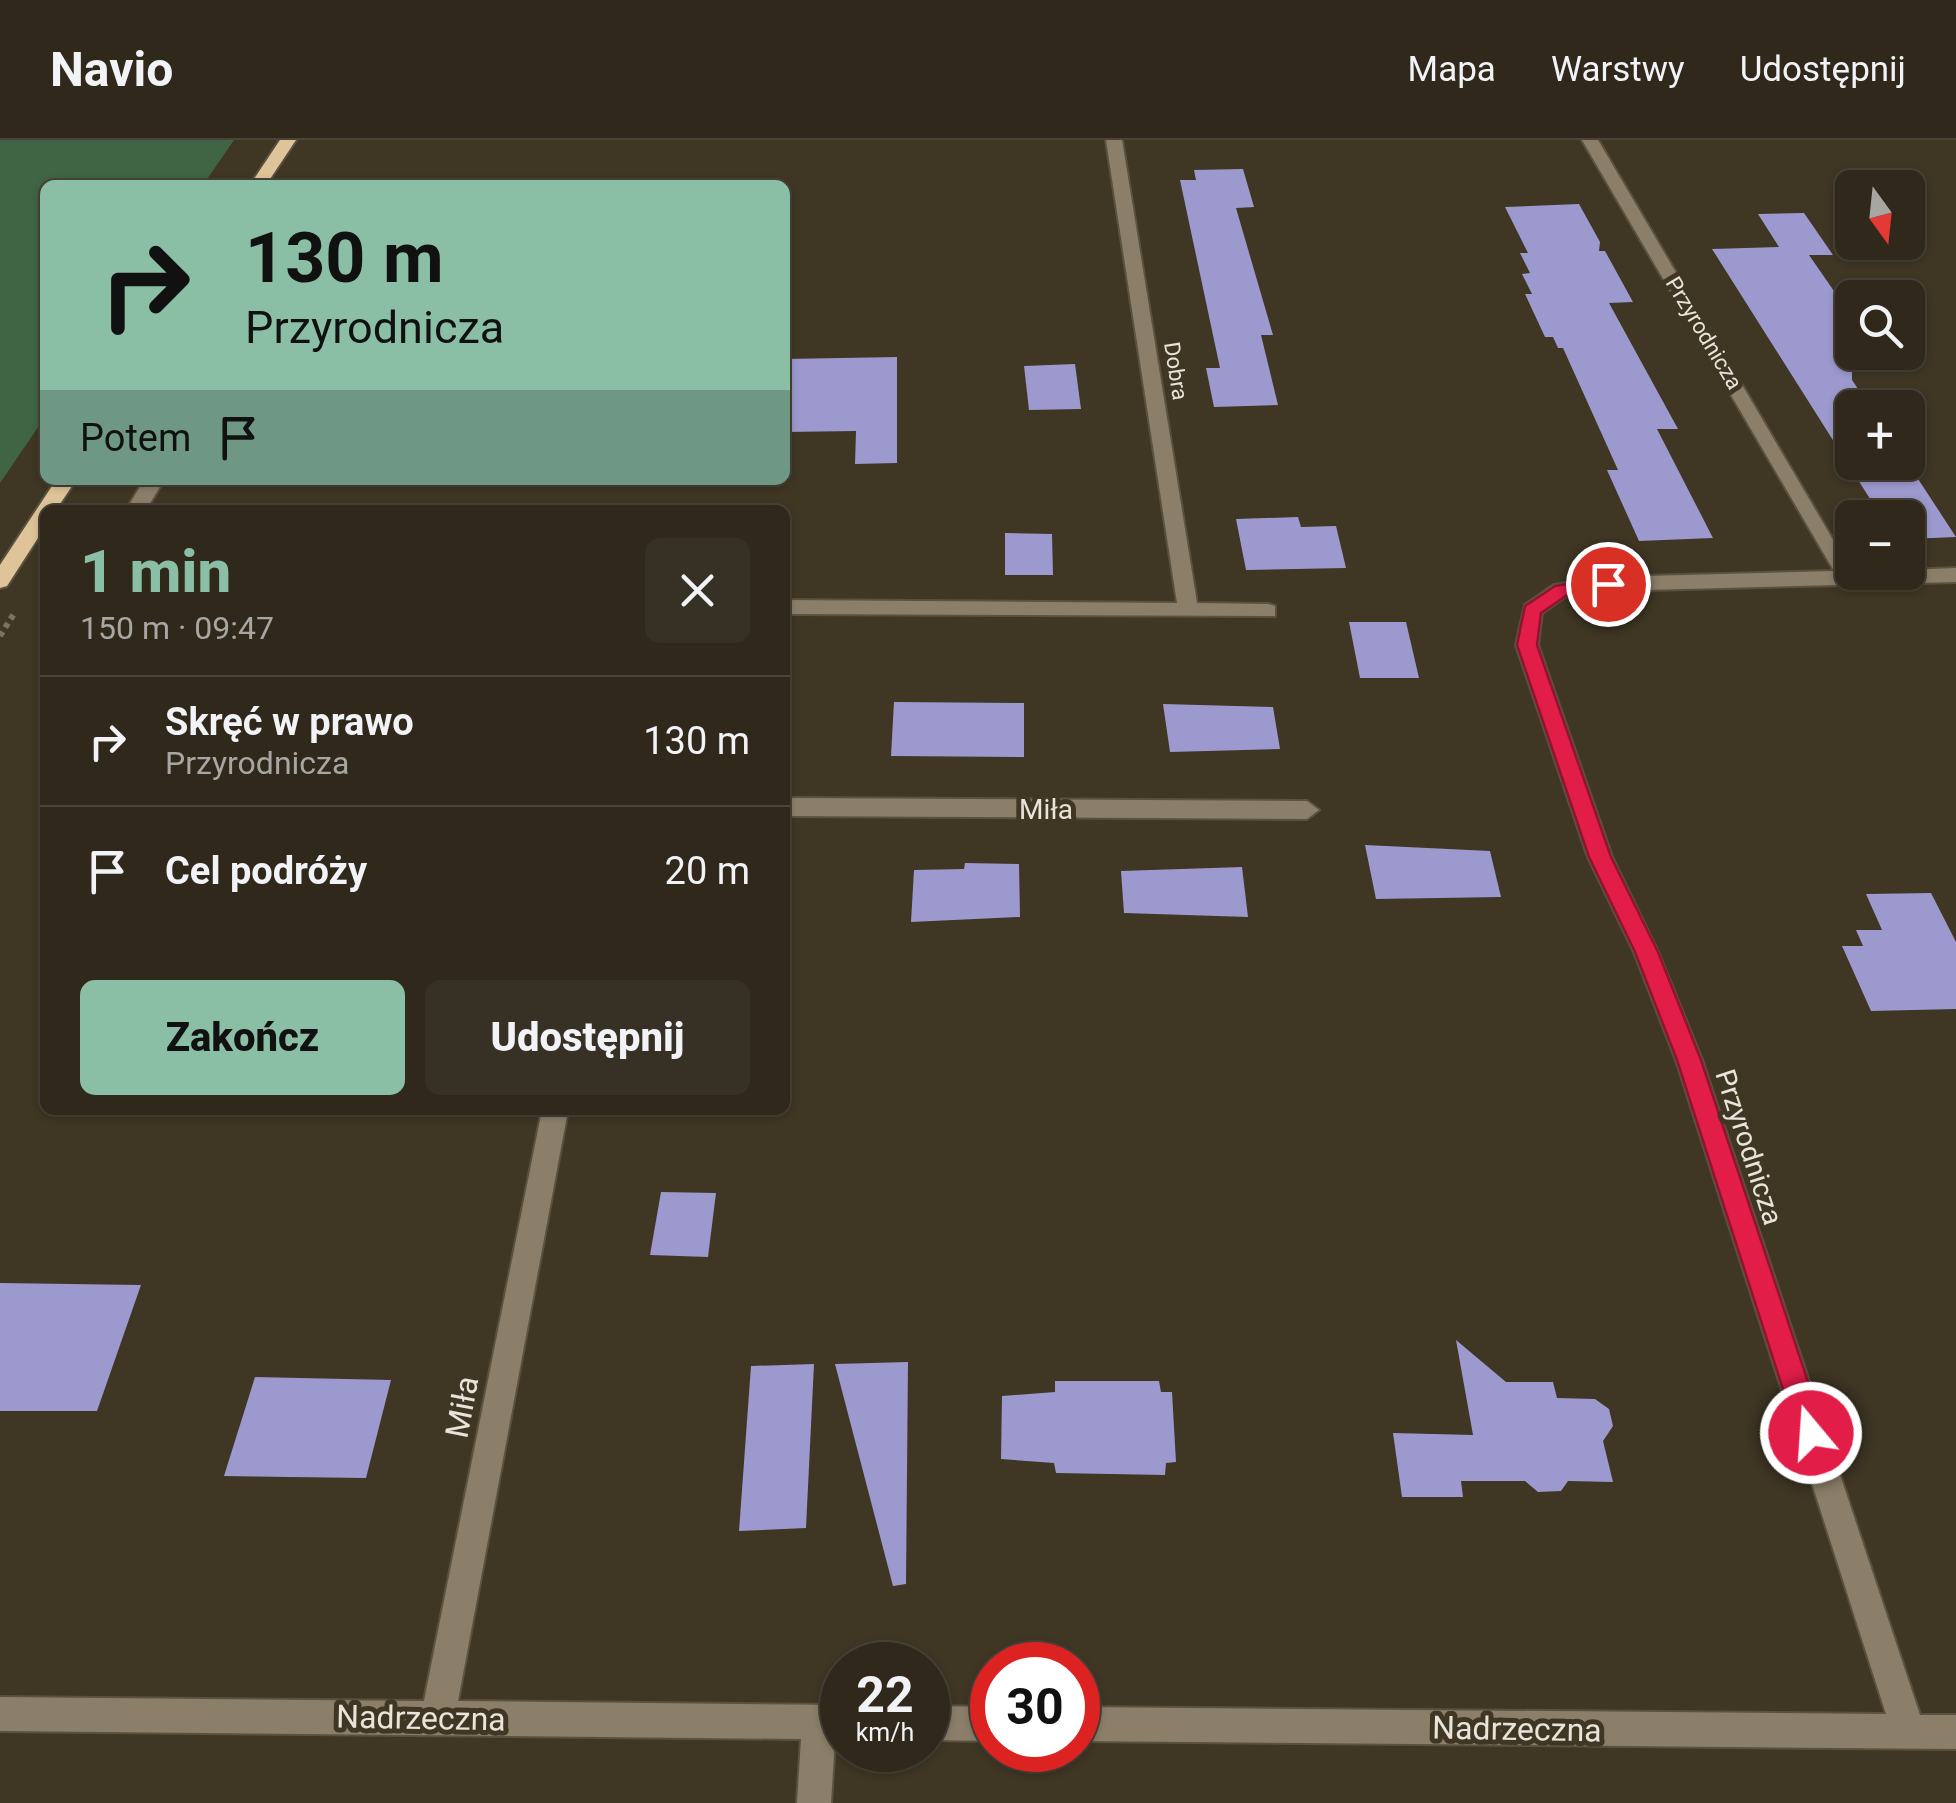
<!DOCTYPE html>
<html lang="pl">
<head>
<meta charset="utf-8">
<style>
  :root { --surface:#2f281b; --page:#373024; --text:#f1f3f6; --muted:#a7a6a3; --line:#4a443a; --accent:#8abfa5 }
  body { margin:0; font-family:Roboto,sans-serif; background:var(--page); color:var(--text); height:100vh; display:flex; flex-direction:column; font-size:38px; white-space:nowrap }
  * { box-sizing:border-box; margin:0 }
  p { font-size:32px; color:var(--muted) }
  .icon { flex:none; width:55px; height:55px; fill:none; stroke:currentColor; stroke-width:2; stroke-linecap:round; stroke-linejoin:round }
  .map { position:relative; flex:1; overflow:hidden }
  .sheet { position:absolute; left:40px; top:365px; width:750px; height:610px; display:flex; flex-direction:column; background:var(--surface); border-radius:15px; box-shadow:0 2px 8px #0004,0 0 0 2px var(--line) }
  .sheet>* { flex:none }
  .banner { position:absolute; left:40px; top:40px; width:750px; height:305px; border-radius:15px; box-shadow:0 2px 8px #0004,0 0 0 2px var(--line); background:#8abfa5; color:#111; overflow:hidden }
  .needle { width:65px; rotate:165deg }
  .controls { position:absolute; left:1835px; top:30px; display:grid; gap:20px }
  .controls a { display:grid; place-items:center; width:90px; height:90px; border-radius:15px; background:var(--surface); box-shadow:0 2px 8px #0004,0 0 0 2px var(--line); font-size:50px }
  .speed { position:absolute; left:820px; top:1502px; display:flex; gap:20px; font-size:50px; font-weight:700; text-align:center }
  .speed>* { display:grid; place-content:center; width:130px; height:130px; border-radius:50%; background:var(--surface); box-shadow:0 2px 8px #0004,0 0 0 2px var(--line); line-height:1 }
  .speed small { font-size:25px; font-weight:400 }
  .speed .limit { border:15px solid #d22; background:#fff; color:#111 }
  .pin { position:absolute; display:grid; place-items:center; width:85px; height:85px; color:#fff; margin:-42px; border:5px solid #fff; border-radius:50%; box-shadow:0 2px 10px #0007 }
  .me { position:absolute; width:110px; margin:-55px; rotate:342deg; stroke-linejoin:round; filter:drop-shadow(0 0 8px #0008) }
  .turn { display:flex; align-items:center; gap:35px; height:210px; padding:0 40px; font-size:45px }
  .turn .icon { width:130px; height:130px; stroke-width:2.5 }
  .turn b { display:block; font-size:70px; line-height:85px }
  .then { display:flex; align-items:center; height:95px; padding:0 40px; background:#0003; gap:20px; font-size:38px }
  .round { display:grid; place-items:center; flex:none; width:105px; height:105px; border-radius:15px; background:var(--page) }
  .summary { display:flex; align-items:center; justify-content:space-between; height:170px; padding:0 40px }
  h1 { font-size:60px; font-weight:800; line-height:75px; color:var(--accent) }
  .action { display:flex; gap:20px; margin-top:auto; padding:20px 40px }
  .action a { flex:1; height:115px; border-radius:15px; background:var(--accent); color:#111; font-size:40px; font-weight:800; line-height:115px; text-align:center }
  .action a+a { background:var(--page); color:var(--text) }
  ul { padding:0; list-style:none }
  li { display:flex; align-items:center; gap:30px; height:130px; padding:0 40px; border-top:2px solid var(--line) }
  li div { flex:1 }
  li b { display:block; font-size:38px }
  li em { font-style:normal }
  header { display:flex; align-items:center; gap:60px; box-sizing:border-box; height:140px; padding:0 50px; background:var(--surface); border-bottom:2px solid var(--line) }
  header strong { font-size:48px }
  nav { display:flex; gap:55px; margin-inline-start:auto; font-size:35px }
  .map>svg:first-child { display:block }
  .green { fill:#3f6545 }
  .building { fill:#9c99ce }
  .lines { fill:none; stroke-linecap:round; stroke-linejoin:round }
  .minor-casing { stroke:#5a5241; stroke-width:4 }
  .major-casing { stroke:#5a5241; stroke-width:4 }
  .path { stroke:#7a7263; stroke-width:6; stroke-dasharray:5 5; stroke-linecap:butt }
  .minor { fill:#8b7f69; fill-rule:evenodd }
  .major { fill:#dec498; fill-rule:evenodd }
  .route { fill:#e11d48; stroke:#92132f; stroke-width:2.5 }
  .labels { text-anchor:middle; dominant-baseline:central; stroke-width:10; stroke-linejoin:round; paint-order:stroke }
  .far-street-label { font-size:22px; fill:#e9e4d9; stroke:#3f3624 }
  .street-label { font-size:28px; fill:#e9e4d9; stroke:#3f3624 }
  .near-street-label { font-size:32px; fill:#e9e4d9; stroke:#3f3624 }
</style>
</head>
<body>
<header>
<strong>Navio</strong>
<nav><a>Mapa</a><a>Warstwy</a><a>Udostępnij</a></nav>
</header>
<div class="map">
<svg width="1956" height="1663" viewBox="0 0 1956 1663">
  <rect width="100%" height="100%" fill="#3f3624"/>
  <polygon class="green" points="0,0 234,0 203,45 45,45 45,277 0,343"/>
  <g class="building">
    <polygon points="1243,29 1254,67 1236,68 1273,195 1261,195 1278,265 1214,267 1206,228 1220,228 1180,40 1196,40 1194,30"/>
    <polygon points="1579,64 1600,102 1599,111 1605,111 1633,162 1609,163 1678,289 1657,289 1713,398 1639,401 1607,330 1618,330 1563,208 1558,208 1553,197 1545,197 1525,154 1532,154 1522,134 1530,133 1520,113 1528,113 1505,67"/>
    <polygon points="1804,73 1833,115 1809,115 1852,177 1852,240 1871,268 1852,268 1852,322 1907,322 1956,397 1908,399 1908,378 1879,373 1712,109 1779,107 1758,74"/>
    <polygon points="897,217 897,323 855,324 856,291 785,292 785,219"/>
    <polygon points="1075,224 1081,269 1029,270 1024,226"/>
    <polygon points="1298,377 1301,387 1336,386 1346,428 1246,430 1236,379"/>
    <polygon points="1005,393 1052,394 1053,435 1005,435"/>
    <polygon points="1349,482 1406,482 1419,538 1360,538"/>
    <polygon points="894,562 1024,563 1024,617 891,616"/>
    <polygon points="1163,564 1273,567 1280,609 1170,612"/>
    <polygon points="1365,705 1490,711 1501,757 1376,759"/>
    <polygon points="965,723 1019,724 1020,777 911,782 914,730 964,729"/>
    <polygon points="1242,727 1248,777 1124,773 1121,731"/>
    <polygon points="1931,753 1956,802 1956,869 1871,871 1842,806 1863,806 1856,790 1882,790 1866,754"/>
    <polygon points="661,1052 716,1053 708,1117 650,1115"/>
    <polygon points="0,1143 141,1145 97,1271 0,1271"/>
    <polygon points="1456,1200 1506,1242 1553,1242 1557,1258 1595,1259 1609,1269 1613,1286 1603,1301 1613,1342 1568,1341 1561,1351 1538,1352 1525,1341 1461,1341 1463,1357 1402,1357 1393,1293 1473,1295"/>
    <polygon points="908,1222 906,1444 893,1446 835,1224"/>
    <polygon points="814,1224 806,1388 739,1391 751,1226"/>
    <polygon points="255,1237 391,1240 366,1338 224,1336"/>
    <polygon points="1055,1241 1159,1241 1161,1252 1172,1252 1176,1322 1166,1323 1165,1335 1056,1333 1054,1323 1001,1319 1002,1256 1055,1252"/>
  </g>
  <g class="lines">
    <defs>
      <g id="minor">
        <polygon points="1106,0 1122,0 1197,463 1268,464 1275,466 1275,476 785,474 785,460 1177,463"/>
        <polygon points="1582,0 1598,0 1852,432 1956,428 1956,442 1608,451 1566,456 1542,473 1538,505 1612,717 1658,812 1702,920 1920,1575 1956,1575 1956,1609 1078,1601 1078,1567 1886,1574 1676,920 1634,812 1588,717 1516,505 1525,465 1554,445 1608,437 1834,431"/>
        <polygon points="144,340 164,340 146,370 126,370"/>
        <polygon points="785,658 1307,661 1319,670 1307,679 785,676"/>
        <polygon points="542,970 568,970 458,1561 842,1565 842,1599 835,1599 831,1663 797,1663 801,1599 0,1591 0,1557 424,1561"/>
        <polygon points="928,1566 992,1567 992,1601 928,1600"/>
      </g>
      <g id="major">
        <polygon points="280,0 296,0 266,45 250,45"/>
        <polygon points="56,340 76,340 56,370 45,370 45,387 7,446 0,448 0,425"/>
      </g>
    </defs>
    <use href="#minor" class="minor-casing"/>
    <use href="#major" class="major-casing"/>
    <polyline class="path" points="0,496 15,472"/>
    <use href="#minor" class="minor"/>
    <use href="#major" class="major"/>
  </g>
  <polygon class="route" points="1608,437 1615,439 1615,448 1566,456 1541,473 1537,505 1611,717 1658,812 1701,920 1825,1293 1821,1303 1811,1307 1801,1303 1797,1293 1677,920 1635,812 1589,717 1517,505 1525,466 1555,446"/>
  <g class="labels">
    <g class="far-street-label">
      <text transform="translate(1704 193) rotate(59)">Przyrodnicza</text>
      <text transform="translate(1176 231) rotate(81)">Dobra</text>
    </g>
    <g class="street-label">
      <text x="1046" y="669">Miła</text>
      <text transform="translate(1749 1007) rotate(72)">Przyrodnicza</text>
    </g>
    <g class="near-street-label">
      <text transform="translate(462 1267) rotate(-79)">Miła</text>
      <text transform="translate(421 1578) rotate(1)">Nadrzeczna</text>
      <text transform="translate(1517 1589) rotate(1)">Nadrzeczna</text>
    </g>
  </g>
</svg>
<div class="controls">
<a><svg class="needle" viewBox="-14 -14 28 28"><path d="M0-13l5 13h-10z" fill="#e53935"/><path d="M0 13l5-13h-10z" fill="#a7a6a3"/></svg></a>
<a><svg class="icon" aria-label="search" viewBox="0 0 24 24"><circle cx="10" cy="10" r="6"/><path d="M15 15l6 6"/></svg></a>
<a>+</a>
<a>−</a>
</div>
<div class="speed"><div>22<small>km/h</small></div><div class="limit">30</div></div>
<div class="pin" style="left:1608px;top:444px;background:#d93025"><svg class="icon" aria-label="arrive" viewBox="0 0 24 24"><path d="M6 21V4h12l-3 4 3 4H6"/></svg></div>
<svg class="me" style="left:1811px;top:1293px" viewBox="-20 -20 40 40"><circle r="17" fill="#e11d48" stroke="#fff" stroke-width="3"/><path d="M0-11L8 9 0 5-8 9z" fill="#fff"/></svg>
<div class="banner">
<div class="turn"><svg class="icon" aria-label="right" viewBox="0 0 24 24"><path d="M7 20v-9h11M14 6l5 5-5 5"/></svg><div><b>130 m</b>Przyrodnicza</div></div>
<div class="then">Potem<svg class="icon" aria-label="arrive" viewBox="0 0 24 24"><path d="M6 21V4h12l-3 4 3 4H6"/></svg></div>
</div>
<section class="sheet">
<div class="summary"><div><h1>1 min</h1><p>150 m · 09:47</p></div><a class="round"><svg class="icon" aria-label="close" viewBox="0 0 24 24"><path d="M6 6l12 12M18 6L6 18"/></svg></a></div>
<ul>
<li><svg class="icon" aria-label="right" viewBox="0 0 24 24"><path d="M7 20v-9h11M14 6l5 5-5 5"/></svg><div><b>Skręć w prawo</b><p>Przyrodnicza</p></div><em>130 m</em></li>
<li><svg class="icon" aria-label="arrive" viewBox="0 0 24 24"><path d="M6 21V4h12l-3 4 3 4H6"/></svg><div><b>Cel podróży</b></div><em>20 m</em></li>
</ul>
<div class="action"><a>Zakończ</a><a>Udostępnij</a></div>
</section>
</div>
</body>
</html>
